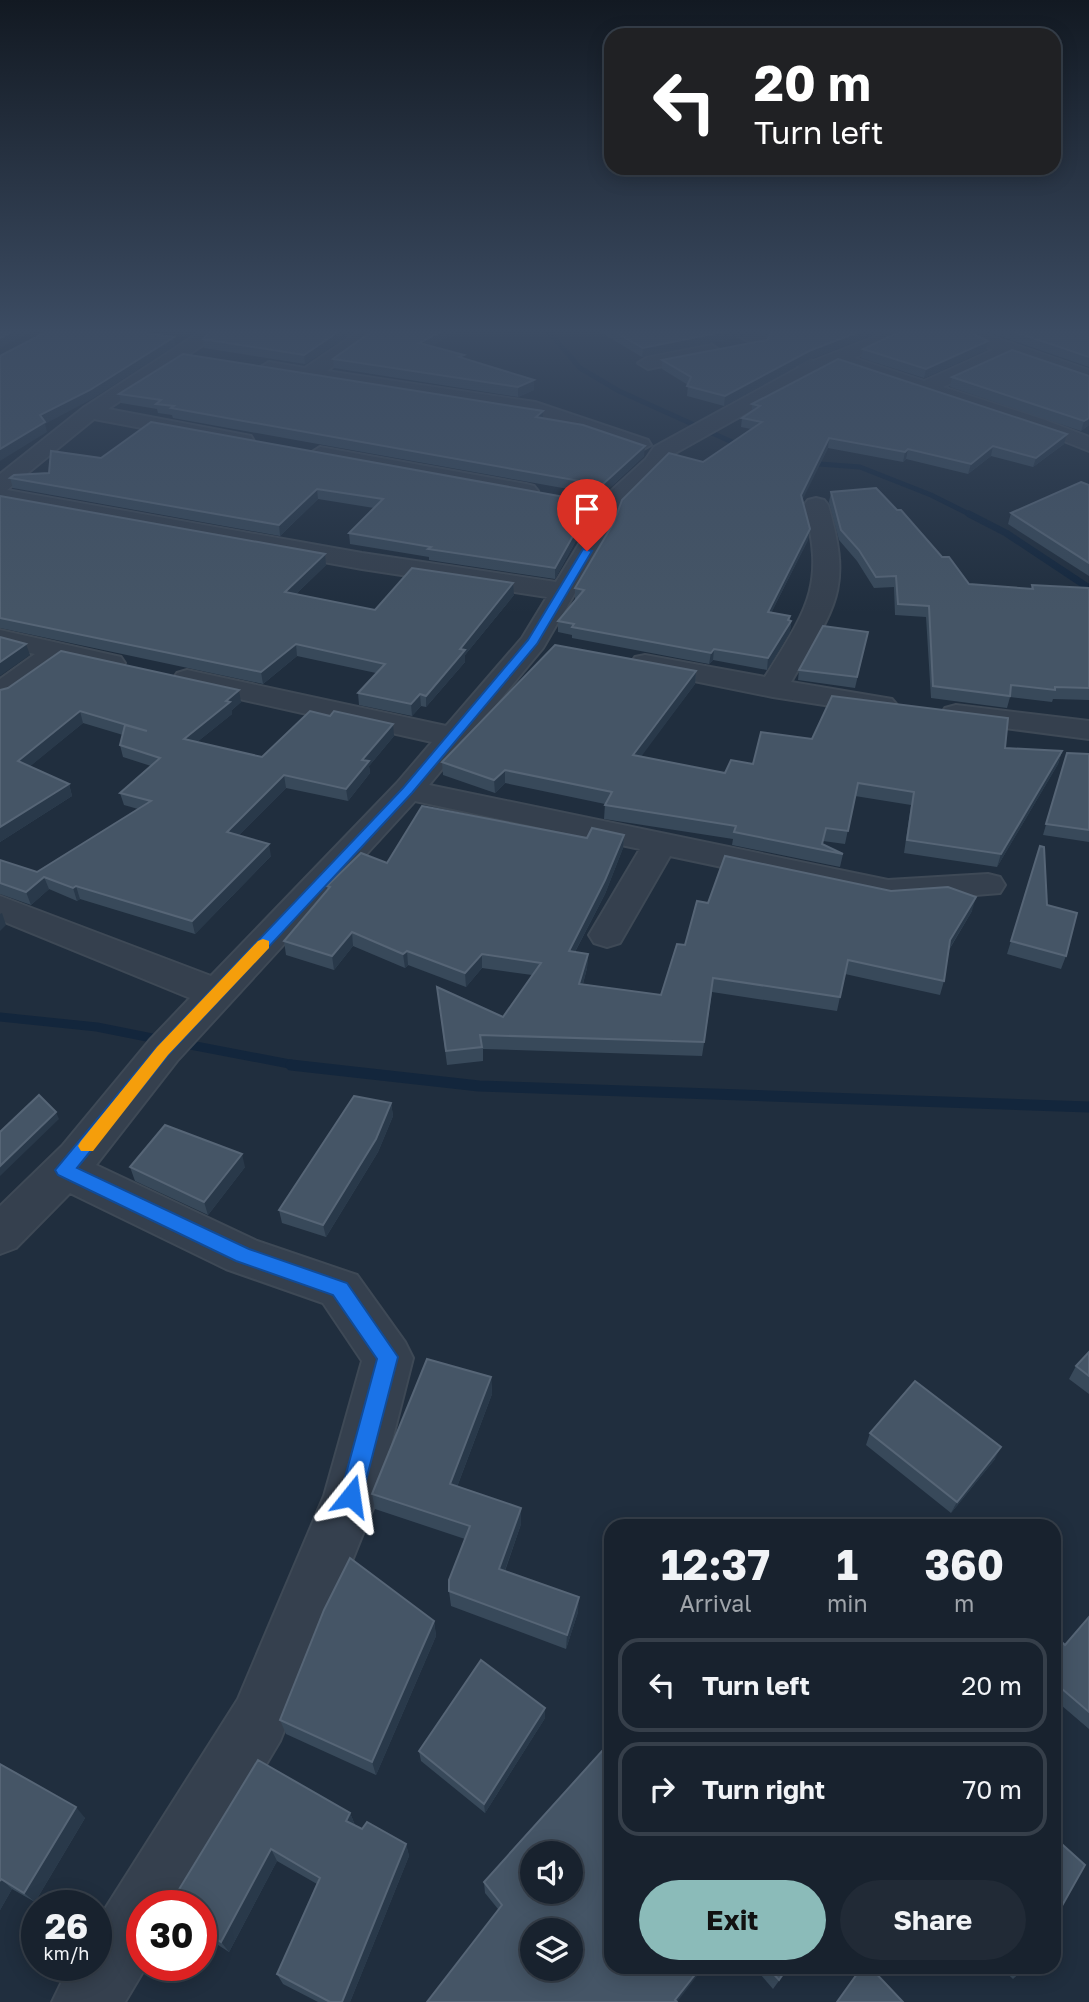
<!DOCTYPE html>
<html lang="en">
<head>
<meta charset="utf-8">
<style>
  :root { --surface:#18222e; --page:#212a36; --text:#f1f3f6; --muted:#9fa4aa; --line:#363f4a; --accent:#8bbbb9 }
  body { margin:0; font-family:"Golos Text",sans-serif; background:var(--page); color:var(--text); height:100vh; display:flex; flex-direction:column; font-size:26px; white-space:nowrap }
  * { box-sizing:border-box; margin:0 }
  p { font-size:23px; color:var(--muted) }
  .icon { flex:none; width:38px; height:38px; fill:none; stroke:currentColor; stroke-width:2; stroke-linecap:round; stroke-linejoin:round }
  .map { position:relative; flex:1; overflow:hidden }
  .drawer { position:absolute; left:604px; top:1519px; width:457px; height:455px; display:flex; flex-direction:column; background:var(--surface); border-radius:21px; box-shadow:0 4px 18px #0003,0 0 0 2px var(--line) }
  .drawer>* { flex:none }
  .top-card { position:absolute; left:604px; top:28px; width:457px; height:147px; border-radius:21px; box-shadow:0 4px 18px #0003,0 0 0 2px var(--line); background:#202124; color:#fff; overflow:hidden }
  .controls { position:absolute; left:520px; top:1841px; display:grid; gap:14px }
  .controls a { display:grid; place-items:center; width:63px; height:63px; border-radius:50%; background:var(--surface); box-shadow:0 4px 18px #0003,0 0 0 2px var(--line); font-size:35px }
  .speed { position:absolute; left:21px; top:1890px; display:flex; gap:14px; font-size:35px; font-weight:700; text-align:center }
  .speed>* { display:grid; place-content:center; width:91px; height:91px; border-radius:50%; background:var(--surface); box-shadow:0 4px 18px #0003,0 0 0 2px var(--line); line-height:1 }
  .speed small { font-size:18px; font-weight:400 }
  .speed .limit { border:10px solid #d22; background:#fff; color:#111 }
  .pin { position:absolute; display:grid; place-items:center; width:60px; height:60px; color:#fff; margin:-72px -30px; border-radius:50% 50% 50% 0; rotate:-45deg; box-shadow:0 0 7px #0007 }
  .pin .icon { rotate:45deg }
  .me { position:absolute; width:77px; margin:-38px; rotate:15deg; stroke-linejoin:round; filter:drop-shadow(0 0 5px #0008) }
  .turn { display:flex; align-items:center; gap:24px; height:147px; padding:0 35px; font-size:32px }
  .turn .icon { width:91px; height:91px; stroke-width:2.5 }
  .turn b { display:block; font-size:49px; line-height:60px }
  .eta { display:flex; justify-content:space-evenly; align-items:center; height:119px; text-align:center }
  .eta b { font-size:42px; font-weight:700; line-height:49px }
  .action { display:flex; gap:14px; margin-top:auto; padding:14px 35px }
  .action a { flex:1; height:80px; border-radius:42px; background:var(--accent); color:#111; font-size:28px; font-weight:700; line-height:80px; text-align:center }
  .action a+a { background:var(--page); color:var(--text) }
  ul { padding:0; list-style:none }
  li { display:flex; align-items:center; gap:21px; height:94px; margin:0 14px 10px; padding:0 21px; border:4px solid var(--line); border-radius:21px }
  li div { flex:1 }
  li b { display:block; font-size:26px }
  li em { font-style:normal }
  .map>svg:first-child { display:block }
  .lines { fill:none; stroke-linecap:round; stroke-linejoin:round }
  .stream-far3 { stroke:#13263c; stroke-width:5 }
  .stream-far2 { stroke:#13263c; stroke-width:7 }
  .stream-far1 { stroke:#13263c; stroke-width:9 }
  .stream { stroke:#13263c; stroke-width:11 }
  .street-casing { stroke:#3e4956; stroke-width:4 }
  .street { fill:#35404e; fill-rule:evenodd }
  .wall { fill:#38495a }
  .shaded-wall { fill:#29394a }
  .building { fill:#455566; stroke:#566576; stroke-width:2; fill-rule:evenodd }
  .route { fill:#1a73e8; stroke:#114b97; stroke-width:2 }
  .slow { fill:#f59e0b }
</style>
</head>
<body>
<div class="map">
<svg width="1089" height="2002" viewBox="0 0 1089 2002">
  <rect width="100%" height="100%" fill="#202e3e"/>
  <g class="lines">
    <g class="stream-far3">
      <polyline points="549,332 580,368 619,391 741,446"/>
      <polyline points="806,463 860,467 931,495 973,516"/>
    </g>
    <polyline class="stream-far2" points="969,514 1006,533 1089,588"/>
    <g class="stream-far1">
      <polyline points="0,1017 97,1027 162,1040"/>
      <polyline points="180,1043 300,1066"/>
    </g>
    <polyline class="stream" points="291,1065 479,1086 1089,1107"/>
    <defs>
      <g id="street">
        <polygon points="200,332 222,332 108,409 251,436 254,441 251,446 243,447 94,419 7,490 362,553 556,582 587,531 600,501 646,459 654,447 800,367 730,332 755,332 813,361 887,332 913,332 854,358 924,381 993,350 951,332 979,332 1089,370 1089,383 1010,356 943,387 1045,420 1089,437 1089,451 1031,428 837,365 823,370 670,456 662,469 619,509 611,531 543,648 429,785 888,880 988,874 1000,877 1005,885 1000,893 888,902 670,856 620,943 607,947 594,943 589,935 640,849 415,801 177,1061 96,1165 257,1241 357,1275 405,1342 413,1358 378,1496 280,1741 182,1906 142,1906 142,1965 147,1965 125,2002 52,2002 70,1965 96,1965 96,1923 238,1699 324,1496 362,1361 323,1303 226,1269 70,1193 16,1248 0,1254 0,1206 62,1146 149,1041 190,998 0,920 0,896 211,976 397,783 432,742 177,685 173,679 177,673 187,670 446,726 522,638 547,597 362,569 0,503 0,474 83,408"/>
        <polygon points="358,332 380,332 327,371 535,402 648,440 651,445 640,451 531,414 269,374 259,368 269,362 305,368"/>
        <polygon points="712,345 721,351 719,355 648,369 638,363 648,357"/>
        <polygon points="320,447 526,484 534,486 538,491 534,496 526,498 312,459 309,454"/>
        <path d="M816 498 824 500 828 505C854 592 833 609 791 682L892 699 897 705 892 711 882 714 773 697 635 669 631 663 635 657 645 655 765 677C807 609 826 586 804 505L808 500Z"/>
        <polygon points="0,630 121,657 125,663 121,669 111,671 63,661 10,698 0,701 0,679 35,654 0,646"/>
        <polygon points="956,705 1089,721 1089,739 945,720 941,714 945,708"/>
      </g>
    </defs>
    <use href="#street" class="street-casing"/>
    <use href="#street" class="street"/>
  </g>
  <g class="wall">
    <polygon points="206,332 353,332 305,364 204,348 203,339 208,334"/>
    <polygon points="600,332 879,332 808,360 724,406 687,396 688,385 662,369 662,360 767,340 768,339 767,335 759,333 642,357"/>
    <polygon points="988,332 1089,332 1089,367"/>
    <polygon points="988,341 986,350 924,378 861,358 863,349"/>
    <polygon points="431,346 464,359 534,390 518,397 334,368 333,359"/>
    <polygon points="1089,376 1089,425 1081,431 950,387 952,377"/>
    <polygon points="119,394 543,418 644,456 602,495 173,418 172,415 158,413 157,409 121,403"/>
    <polygon points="752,404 1067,434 1064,444 1033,467 991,456 968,474 906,459 903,462 828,448 802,499 810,529 808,540 771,613 790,616 789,620 791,621 790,632 767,670 713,660 709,664 572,638 572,635 558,632 558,621 577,599 575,599 575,588 703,462 751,429 741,427 742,418 752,411"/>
    <polygon points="101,458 591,513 555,579 429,560 429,557 350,544 349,533 374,508 318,499 280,536 13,488 10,478 49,473"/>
    <polygon points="1089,485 1089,576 1008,524 1011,513"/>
    <polygon points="831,492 942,557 969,584 1031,589 1032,585 1089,588 1089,700 1053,699 1052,702 1010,697 1007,708 931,698 926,617 895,615 894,587 874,588 857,561 839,540 829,502"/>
    <polygon points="0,496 326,565 296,594 375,610 514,595 465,655 465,662 426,707 421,706 412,716 359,705 358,693 376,673 297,656 263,684 0,628"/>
    <polygon points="868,632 855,688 798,680 799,670"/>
    <polygon points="696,671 695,684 640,757 725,773 753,764 812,739 1062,751 1058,764 997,867 904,853 911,805 855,796 845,844 823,841 823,845 843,854 840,867 732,845 733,839 604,819 605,804 505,783 495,793 443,775 442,762"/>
    <polygon points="0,690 241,702 232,710 232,714 197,742 262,757 394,736 369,766 370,773 348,801 286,788 239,835 271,856 195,934 80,899 77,901 49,889 31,905 0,894 0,860 37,872 138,809 124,805 120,793 151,766 123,757 120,745 123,735 83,723 30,766 69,784 72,796 0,842"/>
    <polygon points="1067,753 1089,754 1089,842 1043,835"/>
    <polygon points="624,835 623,848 605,894 575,952 588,954 587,968 583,984 661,995 685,945 708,903 972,911 949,950 944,981 940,995 845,974 837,1011 712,992 702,1056 483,1049 483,1061 447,1065 437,987 503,1017 532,975 482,968 466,987 408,965 405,968 353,946 334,970 286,955 284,941 327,890 327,886 387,863"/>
    <polygon points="1040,846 1047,905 1066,956 1061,969 1007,954"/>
    <polygon points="391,1103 393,1116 378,1152 326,1237 282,1223 279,1210"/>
    <polygon points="130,1167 245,1167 208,1215 135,1181"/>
    <polygon points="1089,1352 1089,1394 1069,1379 1076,1366"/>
    <polygon points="491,1377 492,1394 457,1487 521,1508 521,1524 505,1571 578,1612 566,1649 451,1606 449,1591 465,1539 375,1509 372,1494"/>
    <polygon points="870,1433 995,1459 951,1513 866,1445"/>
    <polygon points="1089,1617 1089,1729 1054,1699 1054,1635 1065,1645"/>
    <polygon points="434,1621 436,1636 376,1775 286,1734 280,1720"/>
    <polygon points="545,1718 485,1813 421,1761 419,1751"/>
    <polygon points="0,1764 85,1818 35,1902 12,1889 0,1910"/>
    <polygon points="350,1813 355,1825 362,1829 406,1844 409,1856 350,2002 318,2002 283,1984 277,1974 317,1884 277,1861 229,1952 201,1934 201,1906 175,1896"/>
    <polygon points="484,1882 677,2002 498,1909 485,1893"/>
    <polygon points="754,1967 789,1967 773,1989"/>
    <polygon points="1000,1967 1026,1967 1013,1979"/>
  </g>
  <g class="shaded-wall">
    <polygon points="11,332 31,332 0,348 0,338"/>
    <polygon points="338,332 353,332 305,364 304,355"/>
    <polygon points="440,332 457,332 420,353 419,343"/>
    <polygon points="722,332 759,332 759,333 642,357 643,348"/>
    <polygon points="858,332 879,332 808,360 724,406 725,396 809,351"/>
    <polygon points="174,337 175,346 92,399 45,424 47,432 0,461 0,449 40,415"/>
    <polygon points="988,341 986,350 924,378 926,369"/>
    <polygon points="534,380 534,390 518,397 518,387"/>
    <polygon points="543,411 543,421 536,417"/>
    <polygon points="1089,418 1089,425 1081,431 1084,421"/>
    <polygon points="1067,434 1064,444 1033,467 1036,458"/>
    <polygon points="829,438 828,448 800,505 801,495"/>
    <polygon points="645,446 644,456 602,495 602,485"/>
    <polygon points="993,446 991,456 968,474 971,464"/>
    <polygon points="908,449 906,459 903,462 905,452"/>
    <polygon points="317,489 318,499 280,536 279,525"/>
    <polygon points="592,502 591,513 555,579 555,568"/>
    <polygon points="810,529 808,540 766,623 768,612"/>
    <polygon points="325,554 326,565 287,603 285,592"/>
    <polygon points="513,583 514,595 465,655 465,662 426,707 426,696 460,649"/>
    <polygon points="790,616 788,625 791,621 790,632 767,670 768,658"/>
    <polygon points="26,644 30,655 0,676 0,662"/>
    <polygon points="296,644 297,656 263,684 261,672"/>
    <polygon points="714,649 713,660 709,664 711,653"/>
    <polygon points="696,671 695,684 632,769 633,755"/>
    <polygon points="239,690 241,702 232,710 232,714 186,751 184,739"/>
    <polygon points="420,694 421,706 412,716 411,704"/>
    <polygon points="80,711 83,723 22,773 18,761"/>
    <polygon points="393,724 394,736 369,766 370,773 348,801 346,789 362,760"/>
    <polygon points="1062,751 1058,764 997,867 1001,854"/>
    <polygon points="505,770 505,783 495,793 494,780"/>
    <polygon points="284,775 286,788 230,844 227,832"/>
    <polygon points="69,784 72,796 0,842 0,827"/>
    <polygon points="624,835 623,848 605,894 568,965 569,951"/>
    <polygon points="269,844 271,856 195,934 192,921"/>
    <polygon points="44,877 49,889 31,905 26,892"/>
    <polygon points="76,886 80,899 77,901 73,888"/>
    <polygon points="976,897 972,911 946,954 950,940"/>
    <polygon points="2,913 6,925 0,931 0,914"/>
    <polygon points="352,932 353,946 334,970 332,956"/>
    <polygon points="407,951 408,965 405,968 403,954"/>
    <polygon points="482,954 482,968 466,987 465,973"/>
    <polygon points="588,954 587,968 579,998 579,984"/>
    <polygon points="391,1103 393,1116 378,1152 326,1237 323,1225"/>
    <polygon points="56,1112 59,1119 0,1176 0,1166"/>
    <polygon points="242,1154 245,1167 208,1215 204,1202"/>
    <polygon points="491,1377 492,1394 452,1500 450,1484"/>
    <polygon points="1001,1447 995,1459 951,1513 957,1502"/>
    <polygon points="521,1508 521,1524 500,1584 499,1569"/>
    <polygon points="579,1597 578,1612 566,1649 567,1635"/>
    <polygon points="434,1621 436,1636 376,1775 372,1762"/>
    <polygon points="545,1708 545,1718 485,1813 484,1804"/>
    <polygon points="76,1807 85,1818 35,1902 24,1893"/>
    <polygon points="350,1813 355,1825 346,1821"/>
    <polygon points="406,1844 409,1856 350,2002 342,2002"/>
    <polygon points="271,1849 277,1861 229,1952 221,1942"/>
    <polygon points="1,1879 12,1889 0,1910 0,1881"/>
    <polygon points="701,1967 704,1967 677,2002 675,2000"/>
  </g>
  <g class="building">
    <polygon points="0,332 11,332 0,338"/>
    <polygon points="46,332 139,332 174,337 90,390 40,415 45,422 0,449 0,356"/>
    <polygon points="210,332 338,332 304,355 203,339"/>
    <polygon points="371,332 440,332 419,343 464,355 459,357 534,380 518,387 333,359"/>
    <polygon points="615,332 722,332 643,348"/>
    <polygon points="770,332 858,332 809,351 725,396 687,386 691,377 662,360 767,340 771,334"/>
    <polygon points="899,332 969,332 988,341 926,369 863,349"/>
    <polygon points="1015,332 1089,332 1089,357"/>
    <polygon points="1012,350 1089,376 1089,418 1084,421 952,377"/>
    <polygon points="183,354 543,411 536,417 583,425 645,446 602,485 171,408 174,406 156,404 161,400 119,394"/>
    <polygon points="838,359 1067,434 1036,458 993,446 971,464 908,449 905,452 829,438 801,495 810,529 768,612 790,616 788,620 791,621 768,658 714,649 711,653 572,627 574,624 558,621 584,590 575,588 614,522 622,500 669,453 703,462 762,422 742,418 760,406 752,404"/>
    <polygon points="151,422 592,502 555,568 428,549 431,547 349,533 383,499 317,489 279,525 10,478 14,475 49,473 51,451 101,458"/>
    <polygon points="1081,482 1089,485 1089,563 1011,513"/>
    <polygon points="876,488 897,510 901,510 942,557 949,557 969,584 1033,589 1032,585 1089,588 1089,688 1055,687 1055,690 1011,685 1010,696 933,686 929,606 898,604 896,576 876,577 859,550 841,530 831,492"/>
    <polygon points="0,496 325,554 285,592 375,610 412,568 513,583 460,649 465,650 426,696 420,694 411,704 358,693 385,664 296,644 261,672 0,618"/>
    <polygon points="823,626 868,632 857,677 799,670"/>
    <polygon points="0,637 26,644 0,662"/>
    <polygon points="555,645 696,671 633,755 725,773 731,760 753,764 761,732 812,739 832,696 1008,718 1005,748 1062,751 1001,854 907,840 914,792 858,783 848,831 826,828 822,844 843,854 734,832 736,826 605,805 612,792 505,770 494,780 442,762"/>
    <polygon points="61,651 239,690 226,701 230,702 184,739 262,757 310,711 330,716 334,711 393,724 362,760 369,761 346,789 284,775 227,832 269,844 192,921 76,886 73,888 44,877 26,892 0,883 0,860 37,872 151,801 120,793 160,758 120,745 125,725 147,731 80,711 18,761 69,784 0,827 0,690 8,688"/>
    <polygon points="1067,753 1089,754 1089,830 1046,824"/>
    <polygon points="422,806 587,838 592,828 624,835 605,880 569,951 588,954 579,984 661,995 677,944 685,945 697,901 708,903 725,856 891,891 948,887 976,897 950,940 944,981 848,960 840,997 713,978 704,1042 480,1035 482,1047 446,1051 437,987 503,1017 541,963 482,954 465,973 407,951 403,954 352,932 332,956 284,941 330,887 327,886 361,853 387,863"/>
    <polygon points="1040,846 1044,847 1047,905 1077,913 1066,956 1011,941"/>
    <polygon points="39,1095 56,1112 0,1166 0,1132"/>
    <polygon points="354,1096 391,1103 376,1139 323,1225 279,1210"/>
    <polygon points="165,1125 242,1154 204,1202 130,1167"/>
    <polygon points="1089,1352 1089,1376 1076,1366"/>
    <polygon points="427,1359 491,1377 450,1484 521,1508 499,1569 579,1597 567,1635 449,1591 449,1580 470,1526 372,1494"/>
    <polygon points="915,1381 1001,1447 957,1502 870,1433"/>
    <polygon points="350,1558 434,1621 372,1762 280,1720 324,1610"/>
    <polygon points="1089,1617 1089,1712 1054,1682 1054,1635 1065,1645"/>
    <polygon points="481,1660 545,1708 484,1804 419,1751"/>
    <path d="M611 1741V1967H701L675 2000 677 2002H427L502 1905 484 1882ZM532 1853H570V1892H532ZM532 1930H570V1969H532Z"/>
    <polygon points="258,1760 350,1813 346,1821 362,1829 367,1822 406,1844 342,2002 330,2002 277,1974 320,1878 271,1849 221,1942 201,1929 201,1906 165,1905 170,1898 175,1896"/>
    <polygon points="0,1764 76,1807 24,1893 1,1879 0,1881"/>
    <polygon points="1054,1837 1085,1865 1054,1920"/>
    <polygon points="767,1967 788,1967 779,1980"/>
    <polygon points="862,1967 870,1967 903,2002 837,2002"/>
  </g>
  <linearGradient id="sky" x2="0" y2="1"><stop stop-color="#121922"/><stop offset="0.54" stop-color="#3c4c63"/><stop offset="1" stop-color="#3c4c63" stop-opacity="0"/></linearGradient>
  <rect width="1089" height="613" fill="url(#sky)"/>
  <polygon class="route" points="583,549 592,551 537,644 412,793 168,1055 77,1168 249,1249 347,1283 398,1357 362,1496 359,1504 351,1507 343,1504 340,1496 377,1359 333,1295 236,1261 58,1175 55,1170 157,1047 403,788 528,640"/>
  <polygon class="slow" points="263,939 269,941 269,948 168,1055 93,1151 81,1151 78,1146 81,1141 157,1047 258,941"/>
</svg>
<div class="controls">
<a><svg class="icon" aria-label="sound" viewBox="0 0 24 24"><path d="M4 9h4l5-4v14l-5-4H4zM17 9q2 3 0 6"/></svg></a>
<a><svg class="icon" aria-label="layers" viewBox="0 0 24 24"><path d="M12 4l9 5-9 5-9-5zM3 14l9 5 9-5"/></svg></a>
</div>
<div class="speed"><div>26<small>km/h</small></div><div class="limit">30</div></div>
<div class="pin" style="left:587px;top:551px;background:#d93025"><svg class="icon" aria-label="arrive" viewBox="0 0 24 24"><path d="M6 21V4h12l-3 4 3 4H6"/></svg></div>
<svg class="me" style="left:351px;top:1496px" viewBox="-20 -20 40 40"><path d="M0-17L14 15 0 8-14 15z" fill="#1a73e8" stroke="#fff" stroke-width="4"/></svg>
<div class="top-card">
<div class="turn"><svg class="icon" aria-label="left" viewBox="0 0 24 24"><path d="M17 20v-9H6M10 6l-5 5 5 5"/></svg><div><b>20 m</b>Turn left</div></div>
</div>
<section class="drawer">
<div class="eta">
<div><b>12:37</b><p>Arrival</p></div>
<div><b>1</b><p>min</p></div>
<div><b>360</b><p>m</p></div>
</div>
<ul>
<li><svg class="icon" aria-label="left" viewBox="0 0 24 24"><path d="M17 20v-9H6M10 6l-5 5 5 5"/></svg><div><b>Turn left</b></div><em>20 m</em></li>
<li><svg class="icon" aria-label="right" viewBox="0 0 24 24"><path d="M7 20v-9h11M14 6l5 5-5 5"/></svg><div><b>Turn right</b></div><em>70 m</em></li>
</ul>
<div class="action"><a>Exit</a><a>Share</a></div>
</section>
</div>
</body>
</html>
